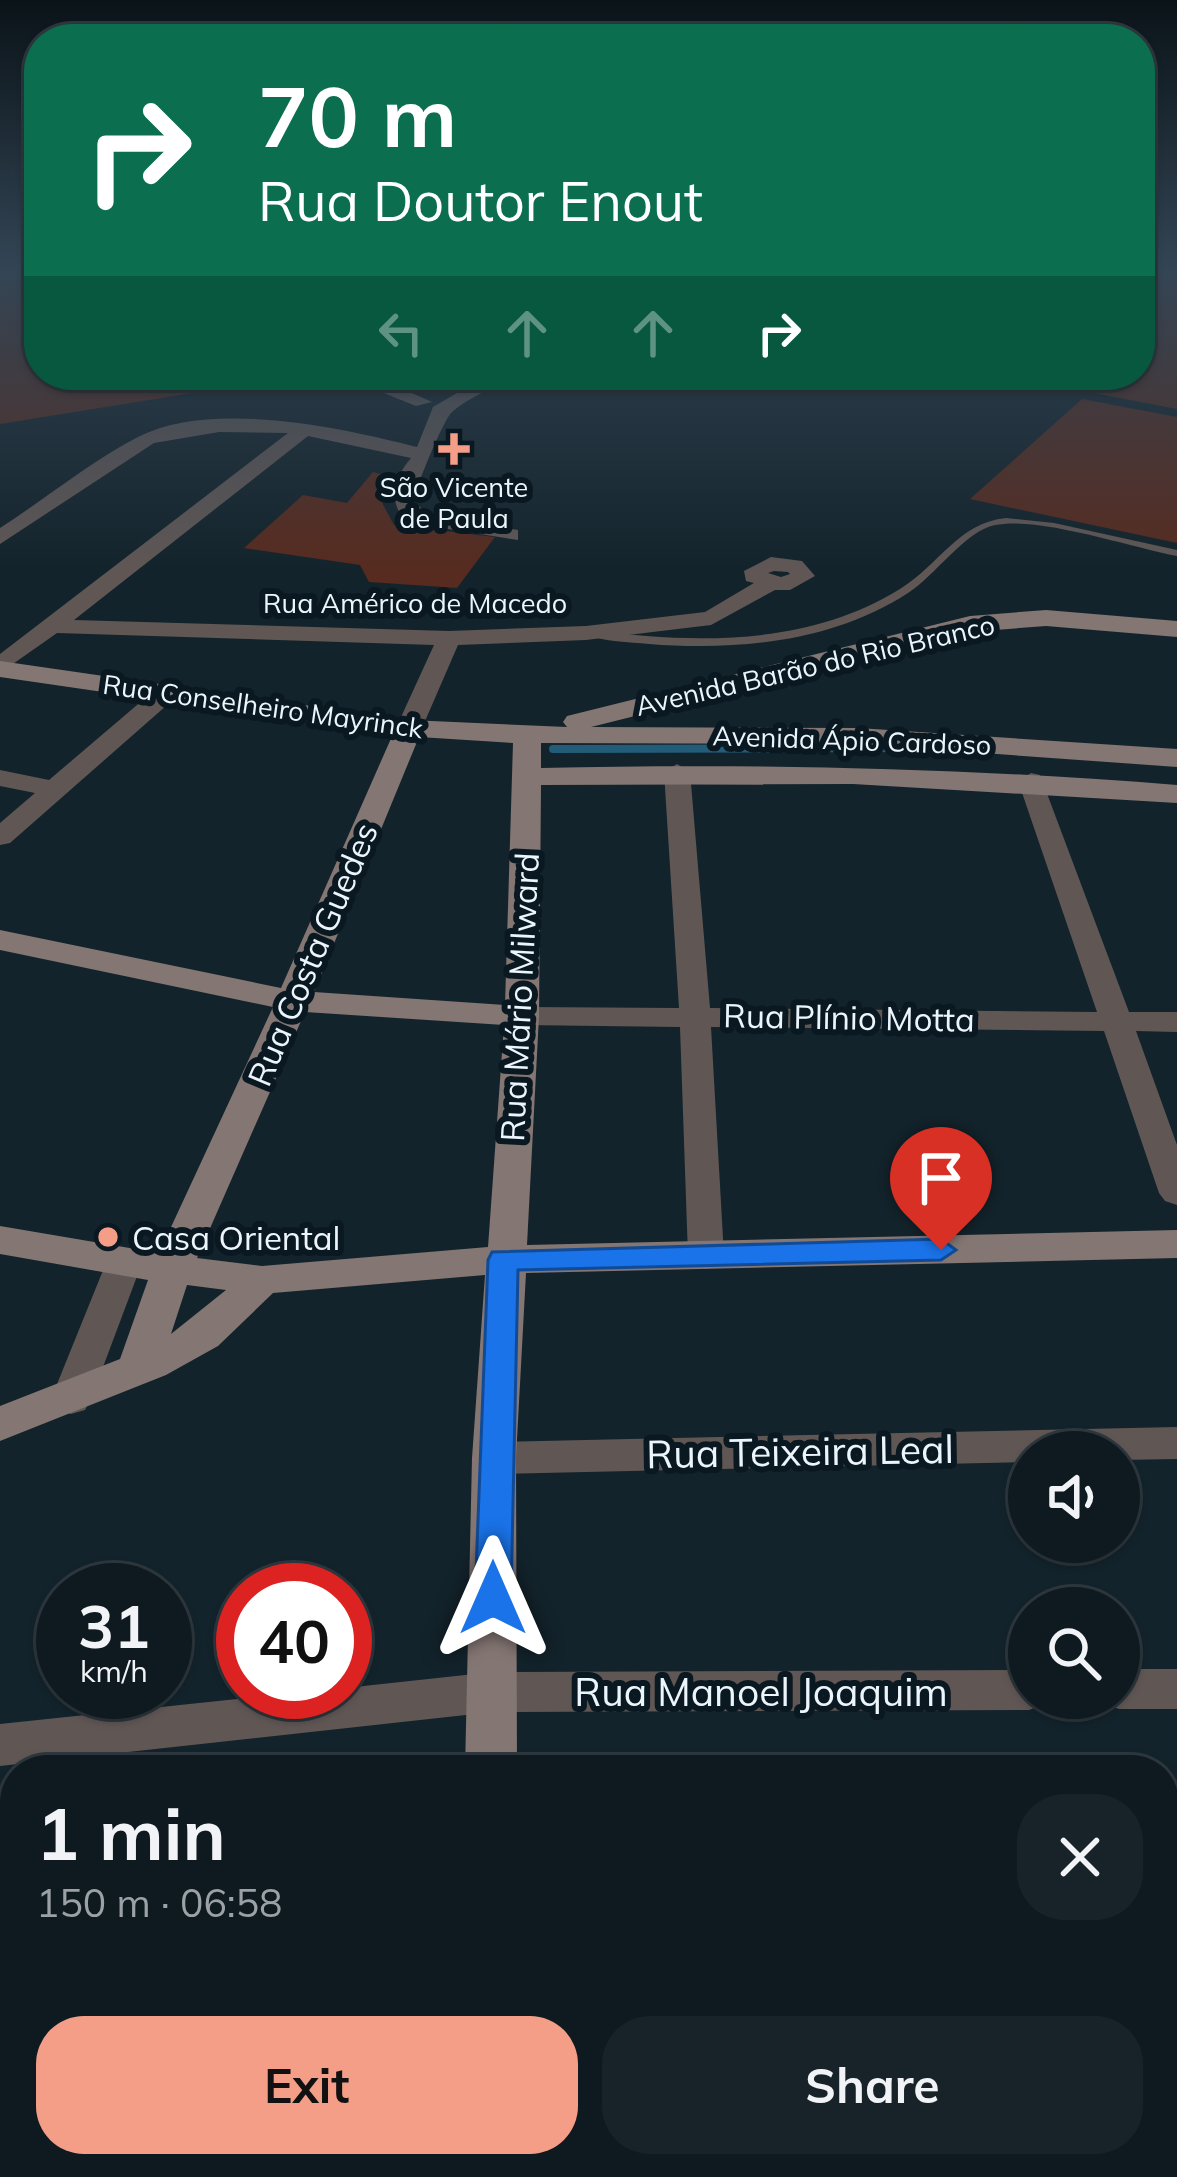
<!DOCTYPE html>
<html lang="en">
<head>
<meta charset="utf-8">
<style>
  :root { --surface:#0e1a20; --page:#172329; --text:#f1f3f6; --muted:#9ba1a5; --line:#2e383e; --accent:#f49e88 }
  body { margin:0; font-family:Mulish,sans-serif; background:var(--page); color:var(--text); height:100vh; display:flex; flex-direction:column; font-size:45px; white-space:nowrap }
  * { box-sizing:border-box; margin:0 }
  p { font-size:39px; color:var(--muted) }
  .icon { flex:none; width:66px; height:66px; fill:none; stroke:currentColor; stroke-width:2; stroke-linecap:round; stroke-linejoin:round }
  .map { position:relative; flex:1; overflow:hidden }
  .details { position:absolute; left:0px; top:1755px; width:1179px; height:423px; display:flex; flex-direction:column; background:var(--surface); border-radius:48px 48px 0 0; box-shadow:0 3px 9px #0004,0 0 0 3px var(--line) }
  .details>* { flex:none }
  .banner { position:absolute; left:24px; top:24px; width:1131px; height:366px; border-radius:48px; box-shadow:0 3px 9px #0004,0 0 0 3px var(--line); background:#0b6e4f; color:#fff; overflow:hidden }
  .controls { position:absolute; left:1008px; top:1431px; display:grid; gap:24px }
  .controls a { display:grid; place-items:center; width:132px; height:132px; border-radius:50%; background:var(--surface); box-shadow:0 3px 9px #0004,0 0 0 3px var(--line); font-size:60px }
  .speed { position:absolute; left:36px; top:1563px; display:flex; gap:24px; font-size:60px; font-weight:700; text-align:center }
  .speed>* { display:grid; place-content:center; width:156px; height:156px; border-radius:50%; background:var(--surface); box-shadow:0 3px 9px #0004,0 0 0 3px var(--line); line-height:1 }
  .speed small { font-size:30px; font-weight:400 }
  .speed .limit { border:18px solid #d22; background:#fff; color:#111 }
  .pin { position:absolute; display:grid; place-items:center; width:102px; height:102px; color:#fff; margin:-123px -51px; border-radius:50% 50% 50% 0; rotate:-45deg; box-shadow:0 0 12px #0007 }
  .pin .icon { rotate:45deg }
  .me { position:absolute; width:132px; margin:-66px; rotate:0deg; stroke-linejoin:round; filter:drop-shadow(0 0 9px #0008) }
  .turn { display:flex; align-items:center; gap:42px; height:252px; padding:0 36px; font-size:54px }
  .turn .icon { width:156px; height:156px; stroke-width:2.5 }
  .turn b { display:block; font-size:84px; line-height:102px }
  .lanes { display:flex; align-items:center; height:114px; padding:0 36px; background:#0003; justify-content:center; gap:60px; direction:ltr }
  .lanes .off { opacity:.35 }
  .round { display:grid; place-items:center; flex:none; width:126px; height:126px; border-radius:48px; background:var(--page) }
  .headline { display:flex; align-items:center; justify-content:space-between; height:204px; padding:0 36px }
  h1 { font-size:72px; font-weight:700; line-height:90px }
  .cta { display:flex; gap:24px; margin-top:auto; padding:24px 36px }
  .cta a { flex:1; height:138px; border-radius:48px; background:var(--accent); color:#111; font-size:48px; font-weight:700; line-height:138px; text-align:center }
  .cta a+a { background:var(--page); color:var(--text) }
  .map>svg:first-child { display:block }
  .green { fill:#572b1f }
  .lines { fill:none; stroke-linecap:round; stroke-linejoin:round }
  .stream { stroke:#225c79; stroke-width:8 }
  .lane { fill:#605755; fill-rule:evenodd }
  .street { fill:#605755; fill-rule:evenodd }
  .secondary { fill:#847673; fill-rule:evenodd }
  .route { fill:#1a73e8; stroke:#114b97; stroke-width:3 }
  .poi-dot { fill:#f49e88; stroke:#0a1921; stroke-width:4.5 }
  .labels { text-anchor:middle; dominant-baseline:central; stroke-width:12; stroke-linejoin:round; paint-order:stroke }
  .far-poi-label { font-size:27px; fill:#ebf5fb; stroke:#0a1921 }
  .far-street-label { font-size:27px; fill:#ebf5fb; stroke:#0a1921 }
  .street-label { font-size:33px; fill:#ebf5fb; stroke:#0a1921 }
  .poi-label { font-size:33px; fill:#ebf5fb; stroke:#0a1921; text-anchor:start }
  .near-street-label { font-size:39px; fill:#ebf5fb; stroke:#0a1921 }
</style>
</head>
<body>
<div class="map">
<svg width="1177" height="2177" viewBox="0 0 1177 2177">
  <rect width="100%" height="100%" fill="#13232b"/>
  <g class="green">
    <polygon points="0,268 39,268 39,375 305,375 0,424"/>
    <polygon points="1140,268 1177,268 1177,409 1005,376 977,392 852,375 1140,375"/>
    <polygon points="1082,399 1177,417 1177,543 970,499"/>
    <polygon points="373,472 384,475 379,497 394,525 495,537 457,588 369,582 360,565 244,548 303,495 347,503"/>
  </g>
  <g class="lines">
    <polyline class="stream" points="553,749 916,748"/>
    <path class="lane" d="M1006 518 1054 523 1177 550V556C1130 547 1039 516 995 525 965 531 935 576 908 593 833 642 737 651 649 644 629 642 604 642 586 634L592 630C695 644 808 646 900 589 939 565 958 523 1006 518Z"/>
    <g class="street">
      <polygon points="359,375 371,375 432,402 416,406 359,383"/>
      <path d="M488 375H510C493 390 468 397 452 412 443 420 416 488 413 501L428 514 518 530V540L423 525 402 517C388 495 395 477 411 458L308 436 74 620 449 631 586 626 705 612 754 583 746 581 744 571 771 557 802 561 815 576 790 590H775L711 625 586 640 458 645 422 728 409 736 396 728 434 645 57 633 0 673V654L288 433 219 432 154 443 0 544V528C45 499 90 462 138 437 210 399 343 428 417 447L433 407ZM774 571 788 572 790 574 781 577 768 573Z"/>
      <polygon points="166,686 175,688 178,693 175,698 10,843 0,845 0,823 35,793 0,786 0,770 49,780 157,688"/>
      <polygon points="677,764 690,772 710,1008 1097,1012 1018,781 1031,773 1040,775 1129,1012 1177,1012 1177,1032 1136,1031 1177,1145 1177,1205 1165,1201 1159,1193 1104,1031 711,1027 724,1256 719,1265 706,1269 693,1265 688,1256 680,1027 522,1025 506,1016 522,1007 679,1008 664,772"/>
      <polygon points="124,1250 137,1254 142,1263 91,1399 85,1410 71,1414 57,1410 51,1399 106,1263 111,1254"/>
      <polygon points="1177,1427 1177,1459 1119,1460 1119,1452 1029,1452 1029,1462 494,1474 480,1469 474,1458 480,1447 494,1442"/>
      <polygon points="1119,1669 1177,1669 1177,1709 1119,1709 1103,1703 1100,1698 1119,1698"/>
      <polygon points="1029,1670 1029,1698 1048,1698 1045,1704 1029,1710 493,1712 0,1766 0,1724 303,1692 345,1692 345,1688 493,1672"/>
    </g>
    <g class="secondary">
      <path d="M1046 610 1177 621V637L1046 626 970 632 591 727 858 728 1177 749V767L858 744 541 743V768C753 763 965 768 1177 785V803L853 784 541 785 539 1016 527 1245 1177 1230V1258L526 1273 516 1458 517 1770H465L472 1458 485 1275 273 1293 218 1346 166 1375 0 1441V1406L120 1359 148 1280 0 1254V1226L159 1253 273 1007 0 950V930L281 988 393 734 0 677V661L409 720 567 727 563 722 567 716 970 616ZM419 737 513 743 505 1005 314 992ZM305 1012 504 1025 488 1247 262 1266 197 1258ZM187 1285 226 1290 171 1334Z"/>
      <polygon points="453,2163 513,2163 513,2177 451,2177"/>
    </g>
  </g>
  <linearGradient id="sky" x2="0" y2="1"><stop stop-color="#0a1318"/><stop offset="0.47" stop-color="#334555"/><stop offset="1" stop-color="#334555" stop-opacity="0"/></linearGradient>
  <rect width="1177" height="573" fill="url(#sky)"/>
  <polygon class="route" points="941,1239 956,1250 941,1260 518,1270 511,1598 506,1609 493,1614 480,1609 475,1598 488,1260 492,1252"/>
  <g class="poi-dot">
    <path d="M448 431h12v12h12v12h-12v12h-12v-12h-12v-12h12z"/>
    <circle cx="108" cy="1237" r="12"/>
  </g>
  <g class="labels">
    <g class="far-poi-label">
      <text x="454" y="487">São Vicente<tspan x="454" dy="31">de Paula</tspan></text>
    </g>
    <g class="far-street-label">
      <text x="415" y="603">Rua Américo de Macedo</text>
      <text transform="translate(815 665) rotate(-13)">Avenida Barão do Rio Branco</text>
      <text transform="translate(263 706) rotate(8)">Rua Conselheiro Mayrinck</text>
      <text transform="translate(852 740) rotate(2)">Avenida Ápio Cardoso</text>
    </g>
    <g class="street-label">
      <text transform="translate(312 954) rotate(-67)">Rua Costa Guedes</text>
      <text transform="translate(519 997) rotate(-87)">Rua Mário Milward</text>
      <text transform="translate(849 1017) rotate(1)">Rua Plínio Motta</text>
    </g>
    <g class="poi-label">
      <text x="132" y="1237">Casa Oriental</text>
    </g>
    <g class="near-street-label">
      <text transform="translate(800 1451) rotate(-1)">Rua Teixeira Leal</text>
      <text x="761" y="1691">Rua Manoel Joaquim</text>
    </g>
  </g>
</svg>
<div class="controls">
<a><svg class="icon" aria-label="sound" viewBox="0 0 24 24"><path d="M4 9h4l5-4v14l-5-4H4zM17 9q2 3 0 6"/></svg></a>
<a><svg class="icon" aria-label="search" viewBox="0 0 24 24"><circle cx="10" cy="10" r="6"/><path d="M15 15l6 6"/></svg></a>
</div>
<div class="speed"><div>31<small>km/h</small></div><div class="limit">40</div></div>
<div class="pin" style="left:941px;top:1250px;background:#d93025"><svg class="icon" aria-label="arrive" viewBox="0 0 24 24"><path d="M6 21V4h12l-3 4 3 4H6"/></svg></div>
<svg class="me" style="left:493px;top:1598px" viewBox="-20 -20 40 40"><path d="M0-17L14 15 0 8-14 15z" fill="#1a73e8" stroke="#fff" stroke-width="4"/></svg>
<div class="banner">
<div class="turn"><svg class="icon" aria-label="right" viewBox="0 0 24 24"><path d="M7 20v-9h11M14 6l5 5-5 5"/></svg><div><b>70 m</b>Rua Doutor Enout</div></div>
<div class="lanes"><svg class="icon off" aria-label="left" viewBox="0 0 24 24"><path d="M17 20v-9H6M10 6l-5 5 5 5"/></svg><svg class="icon off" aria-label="ahead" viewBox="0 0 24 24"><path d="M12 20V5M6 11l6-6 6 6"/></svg><svg class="icon off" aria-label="ahead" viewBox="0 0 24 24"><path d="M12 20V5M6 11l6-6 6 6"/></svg><svg class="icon" aria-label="right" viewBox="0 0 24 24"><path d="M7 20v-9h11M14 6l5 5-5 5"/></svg></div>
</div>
<section class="details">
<div class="headline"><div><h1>1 min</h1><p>150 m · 06:58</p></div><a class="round"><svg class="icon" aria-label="close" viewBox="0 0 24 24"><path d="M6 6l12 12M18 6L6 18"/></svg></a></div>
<div class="cta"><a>Exit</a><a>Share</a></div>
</section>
</div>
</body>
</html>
